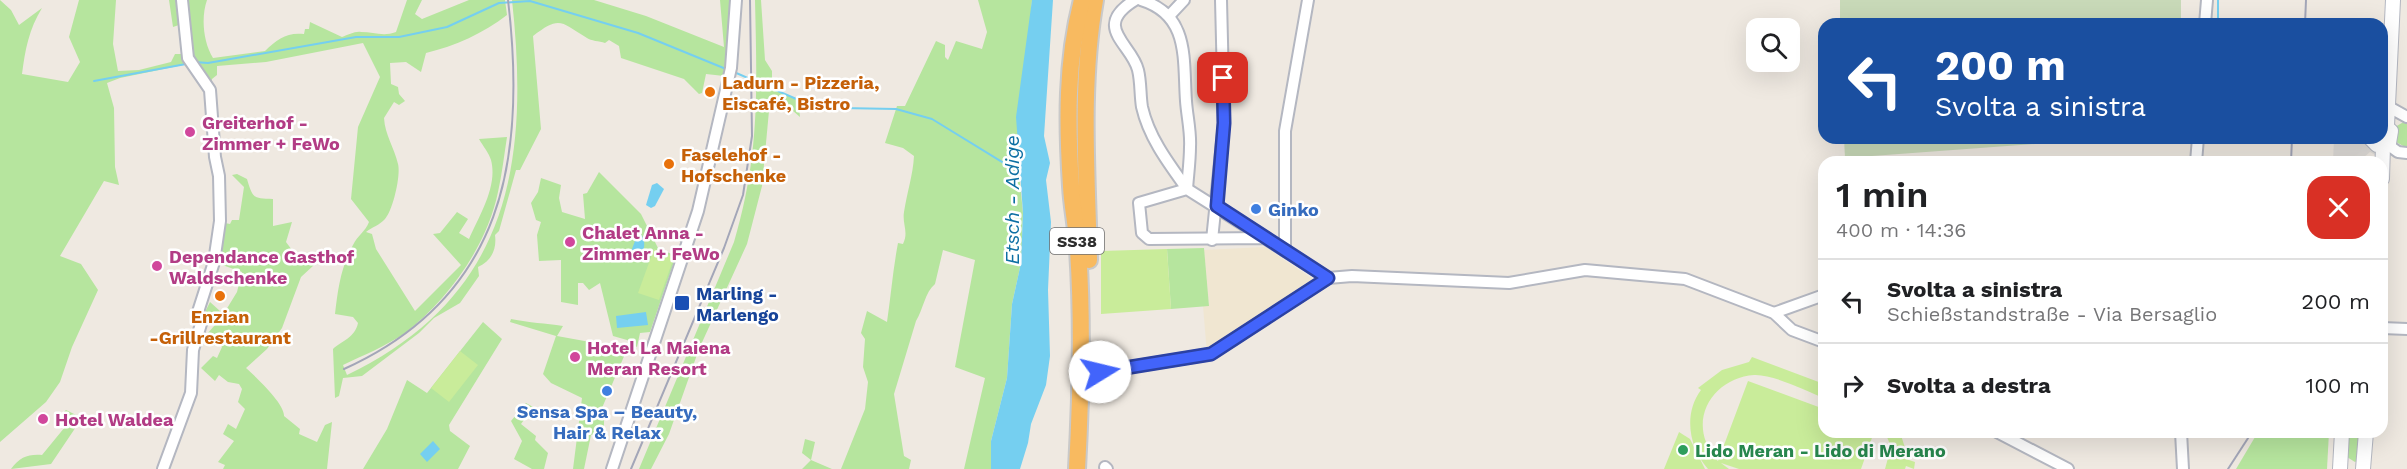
<!DOCTYPE html>
<html lang="it">
<head>
<meta charset="utf-8">
<style>
  :root { --surface:#fff; --page:#f6f6f6; --text:#202124; --muted:#757577; --line:#e0e0e0 }
  body { margin:0; font-family:"Work Sans",sans-serif; background:var(--page); color:var(--text); height:100vh; display:flex; flex-direction:column; font-size:22px; white-space:nowrap }
  * { box-sizing:border-box; margin:0 }
  p { font-size:20px; color:var(--muted) }
  .icon { flex:none; width:33px; height:33px; fill:none; stroke:currentColor; stroke-width:2; stroke-linecap:round; stroke-linejoin:round }
  .map { position:relative; flex:1; overflow:hidden }
  .details { position:absolute; left:1818px; top:156px; width:570px; height:282px; display:flex; flex-direction:column; background:var(--surface); border-radius:18px; box-shadow:0 6px 24px #0002 }
  .details>* { flex:none }
  .banner { position:absolute; left:1818px; top:18px; width:570px; height:126px; border-radius:18px; box-shadow:0 6px 24px #0002; background:#1a4fa0; color:#fff; overflow:hidden }
  .controls { position:absolute; left:1746px; top:18px; display:grid; gap:12px }
  .controls a { display:grid; place-items:center; width:54px; height:54px; border-radius:12px; background:var(--surface); box-shadow:0 6px 24px #0002; font-size:30px }
  .pin { position:absolute; display:grid; place-items:center; width:51px; height:51px; color:#fff; margin:-26px; border-radius:12px; box-shadow:0 3px 9px #0006 }
  .me { position:absolute; width:66px; margin:-33px; rotate:81deg; stroke-linejoin:round; filter:drop-shadow(0 0 4px #0008) }
  .turn { display:flex; align-items:center; gap:21px; height:126px; padding:0 18px; font-size:27px }
  .turn .icon { width:78px; height:78px; stroke-width:2.5 }
  .turn b { display:block; font-size:42px; line-height:51px }
  .round { display:grid; place-items:center; flex:none; width:63px; height:63px; border-radius:18px; background:var(--page) }
  .overview { display:flex; align-items:center; justify-content:space-between; height:102px; padding:0 18px }
  h1 { font-size:36px; font-weight:600; line-height:45px }
  ul { padding:0; list-style:none }
  li { display:flex; align-items:center; gap:18px; height:84px; padding:0 18px; border-top:2px solid var(--line) }
  li div { flex:1 }
  li b { display:block; font-size:22px }
  li em { font-style:normal }
  .map>svg:first-child { display:block }
  .education { fill:#f0e6d1 }
  .green { fill:#b6e59e }
  .cemetery { fill:#c8d9b8 }
  .pitch { fill:#c9ec9a }
  .plaza { fill:#dfdcd8 }
  .water { fill:#75cff0 }
  .lines { fill:none; stroke-linecap:round; stroke-linejoin:round }
  .stream { stroke:#75cff0; stroke-width:2 }
  .minor-casing { stroke:#b4b7c1; stroke-width:14 }
  .tertiary-casing { stroke:#b4b7c1; stroke-width:16 }
  .trunk-casing { stroke:#c9c9c9; stroke-width:20 }
  .minor { stroke:#fff; stroke-width:10 }
  .tertiary { stroke:#fff; stroke-width:14 }
  .trunk { stroke:#f8ba60; stroke-width:16 }
  .rail { stroke:#a3a6b8; stroke-width:2 }
  .route-casing { stroke:#2b41a3; stroke-width:15 }
  .route { stroke:#4264fb; stroke-width:10 }
  .food-dot { fill:#e8710a; stroke:#fff; stroke-width:2 }
  .hotel-dot { fill:#d1479c; stroke:#fff; stroke-width:2 }
  .shop-dot { fill:#3f7fe0; stroke:#fff; stroke-width:2 }
  .transit-dot { fill:#1a4fb4; stroke:#fff; stroke-width:2 }
  .leisure-dot { fill:#2e9e5b; stroke:#fff; stroke-width:2 }
  .labels { text-anchor:middle; dominant-baseline:central; stroke-width:5; stroke-linejoin:round; paint-order:stroke }
  .shield { fill:#fff; stroke:#6d6d6d; stroke-width:1.5 }
  .shield-label { font-size:16px; font-weight:bold; fill:#2e2e2e }
  .food-label { font-size:18px; font-weight:bold; fill:#c56008; stroke:#fff; text-anchor:start }
  .hotel-label { font-size:18px; font-weight:bold; fill:#b23c85; stroke:#fff; text-anchor:start }
  .shop-label { font-size:18px; font-weight:bold; fill:#366cbe; stroke:#fff; text-anchor:start }
  .transit-label { font-size:18px; font-weight:bold; fill:#164399; stroke:#fff; text-anchor:start }
  .leisure-label { font-size:18px; font-weight:bold; fill:#27864d; stroke:#fff; text-anchor:start }
  .water-label { font-size:20px; font-style:italic; fill:#0d6fa3; stroke:#fff }
</style>
</head>
<body>
<div class="map">
<svg width="2407" height="469" viewBox="0 0 2407 469">
  <rect width="100%" height="100%" fill="#efe9e1"/>
  <polygon class="education" points="1265,247 1320,284 1207,354 1203,306 1209,305 1204,250"/>
  <g class="green">
    <path d="M0 0 11 10 19 25 42 8C29 29 25 50 22 74L68 82 80 62 69 37 79 0H116L113 44 118 71 139 70 171 62 175 54H183L182 24 173 27 169 0H207C201 17 203 42 213 58L265 51C277 39 287 32 304 34L305 29H309L310 22 342 37C348 35 355 31 361 32 374 32 383 37 396 32L407 0H422L415 14 422 19 469 0H505L507 15C484 33 455 46 426 53L421 72 406 62 390 63 391 84 398 87 399 94 405 101 399 105 394 102 384 118C385 135 394 147 398 164 401 175 393 210 385 219 380 225 372 227 366 232L372 234 376 249 415 311 461 265 433 234 440 233 457 212 468 219 459 233 469 239C479 216 498 186 491 160 489 153 483 146 479 139L507 137C504 156 502 174 498 192 487 246 448 300 405 333 386 346 364 355 343 365L347 375C509 297 530 165 512 0H594L646 16 724 47 720 0H732L730 49 724 76 706 74 702 93 699 94 684 79 621 58 619 46 609 40 605 43C599 41 591 41 587 38 561 22 560 15 533 36L541 129 520 170H516L499 231 495 235C497 250 491 261 478 267L479 276 460 303 434 318 419 333 362 376 343 378 339 396 335 398 333 349C341 341 355 338 358 323L353 317 335 314C338 288 341 267 353 245 358 235 365 232 369 222L351 199 358 127 380 77 363 43 266 62 217 66V75L212 79 210 90 188 64 120 78 107 83 114 108 115 167 119 185 104 181 60 256 81 264 98 290 72 347 60 382 46 402 0 442Z"/>
    <path d="M755 0H761L765 60 772 71V88L798 100 800 117 785 104 770 100 762 186 747 244 699 349 669 434 651 469H639L734 242C760 154 757 89 755 0Z"/>
    <path d="M978 0H1032L1019 173 1023 213 1021 263 1012 304 1007 378 991 441V469H964L985 378 955 367 975 260 943 250 935 284C925 292 923 310 916 321L894 394 904 456 911 460 909 469H841L865 409 868 382 863 367 865 339 861 333 867 311 887 322C891 295 893 269 898 243L903 244C909 232 902 224 904 212 907 192 913 175 914 156L903 148 885 143 897 106H905L936 41 945 45V57L948 60 956 41 982 49 987 32Z"/>
    <polygon points="2407,120 2407,148 2396,142 2395,127"/>
    <polygon points="599,172 641,214 658,248 676,256 650,332 640,333 637,347 627,340 613,336 600,283 589,290 583,283 578,283 578,305 561,302 561,260 539,261 537,235 541,222 536,220 531,203 538,192 541,178 561,185 559,198 562,212 585,219 583,194 587,193"/>
    <path d="M237 174 247 179C253 199 253 198 273 199V226L292 222 286 242 295 254 314 265 301 277 282 328 267 349 246 368C256 377 285 404 284 416L300 429 299 434 317 442 325 425 332 422 327 469H223L225 465 218 462 234 441 223 434 228 424 236 429 245 409 238 402 242 389 239 384 228 382 219 375 215 381 201 368 213 356 217 358 222 347 207 334 215 325 203 316 210 302 220 311 226 310 237 292 242 272 214 262 220 222 230 224 232 220H239L244 187 232 175Z"/>
    <polygon points="1204,248 1209,306 1171,309 1167,249"/>
    <path d="M511 319C530 323 545 323 563 326L557 336 601 344 605 349 625 354 599 415 604 419V428L598 434 591 435 584 469H573L582 398 551 383 543 374 556 336 510 322Z"/>
    <polygon points="483,322 502,339 449,425 450,431 470,446 458,469 363,469 387,429 407,380 427,393"/>
    <polygon points="526,403 533,407 521,424 536,436 535,440 548,453 544,469 532,469 514,459 522,441 511,421"/>
    <path d="M66 410 82 418 51 464 11 469C20 457 28 454 42 455L65 427 56 419Z"/>
    <polygon points="2258,432 2329,432 2327,469 2236,469"/>
    <polygon points="2347,432 2363,432 2360,459 2355,462 2347,457"/>
    <polygon points="805,439 815,442 811,460 832,469 802,469 811,460 802,453"/>
  </g>
  <g class="cemetery">
    <rect x="1840" y="0" width="341" height="24"/>
    <polygon points="1844,138 2116,138 1845,158"/>
  </g>
  <g class="pitch">
    <polygon points="654,249 674,257 659,300 638,293"/>
    <polygon points="1167,249 1171,309 1101,314 1101,251"/>
    <polygon points="460,351 478,365 449,402 431,388"/>
    <path d="M1752 357 1824 384V398C1806 391 1773 374 1754 375 1721 377 1693 408 1706 442 1709 450 1712 457 1718 461L1748 381 1824 409V432H1874L1861 469H1739L1721 463 1729 469H1708C1689 448 1683 414 1701 390L1698 388 1722 370 1749 362Z"/>
    <polygon points="1679,432 1690,439 1705,469 1664,469"/>
    <polygon points="1885,432 1900,432 1906,451 1906,459 1915,462 1914,469 1906,466 1905,469 1885,469 1891,447"/>
  </g>
  <polygon class="plaza" points="2334,138 2370,138 2377,145 2377,156 2370,152 2364,157 2363,162 2333,162"/>
  <g class="water">
    <polygon points="1032,0 1053,0 1044,136 1050,163 1046,180 1051,222 1048,290 1050,356 1046,385 1031,424 1028,443 1020,469 991,469 991,441 1007,378 1012,304 1021,263 1023,213 1016,117"/>
    <polygon points="657,183 664,189 655,206 651,208 646,205 652,185"/>
    <path d="M638 232C646 237 646 249 640 256L633 257 630 254 635 241 634 234Z"/>
    <polygon points="646,312 648,325 617,328 616,316"/>
    <polygon points="433,441 440,449 427,462 420,454"/>
  </g>
  <g class="lines">
    <g class="stream">
      <polyline points="2218,0 2218,24"/>
      <polyline points="194,62 208,63 356,37 399,37 447,27 499,3 530,1 638,33 726,69"/>
      <polyline points="734,72 801,101 841,108 896,109 932,119 1020,173"/>
      <polyline points="94,81 186,64"/>
      <polyline points="2210,141 2210,138"/>
    </g>
    <defs>
      <g id="minor">
        <path d="M1135 0C1091 27 1132 44 1138 70 1141 82 1140 95 1142 107 1149 138 1169 164 1187 189"/>
        <path d="M1141 0C1190 15 1183 59 1186 101 1187 116 1191 132 1190 147 1190 161 1188 175 1187 189"/>
        <polyline points="1169,16 1184,0"/>
        <polyline points="2205,24 2207,0"/>
        <polyline points="2387,106 2407,117"/>
        <polyline points="2387,144 2398,152 2407,153"/>
        <polyline points="2196,162 2198,138"/>
        <polyline points="1267,238 1149,239 1142,233 1139,203 1187,189 1328,278 1352,276 1509,283 1585,270 1685,279 1774,313 1792,330 1824,342"/>
        <polyline points="1212,240 1224,123 1221,0"/>
        <polyline points="1285,251 1285,131 1308,0"/>
        <polyline points="1774,313 1824,295"/>
        <polyline points="2382,328 2407,329"/>
        <polyline points="1100,372 1211,354 1328,278"/>
        <polyline points="1997,432 2068,469"/>
        <polyline points="2181,432 2183,469"/>
        <polyline points="1105,467 1107,469"/>
        <polyline points="163,469 191,393 193,350 201,324 197,315 214,262 220,221 219,176 215,157 210,90 188,58 182,0"/>
        <polyline points="612,469 698,211 731,68 736,0"/>
      </g>
      <g id="tertiary">
        <polyline points="2387,126 2393,0"/>
        <polyline points="2370,138 2377,145 2389,143 2391,131 2382,124"/>
        <polyline points="2382,179 2383,146"/>
        <polyline points="2340,469 2342,432"/>
        <polyline points="2363,469 2366,432"/>
      </g>
      <g id="trunk">
        <path d="M1089 260C1087 173 1080 85 1095 0"/>
        <path d="M1077 469C1081 396 1083 322 1078 250 1077 229 1072 207 1071 186 1067 124 1066 61 1082 0"/>
      </g>
    </defs>
    <use href="#minor" class="minor-casing"/>
    <use href="#tertiary" class="tertiary-casing"/>
    <use href="#trunk" class="trunk-casing"/>
    <use href="#minor" class="minor"/>
    <use href="#tertiary" class="tertiary"/>
    <use href="#trunk" class="trunk"/>
    <g class="rail">
      <polyline points="2305,24 2306,0"/>
      <polyline points="2291,162 2292,138"/>
      <path d="M344 369C504 297 527 159 508 0"/>
      <polyline points="631,469 724,248 743,195 752,136 750,0"/>
      <polyline points="2228,469 2252,432"/>
    </g>
  </g>
  <g class="lines">
    <defs>
      <polyline id="route" points="1100,372 1211,354 1328,278 1217,206 1224,123 1223,78"/>
    </defs>
    <use href="#route" class="route-casing"/>
    <use href="#route" class="route"/>
  </g>
  <g class="food-dot">
    <circle cx="710" cy="92" r="6"/>
    <circle cx="669" cy="164" r="6"/>
    <circle cx="220" cy="296" r="6"/>
  </g>
  <g class="hotel-dot">
    <circle cx="190" cy="132" r="6"/>
    <circle cx="570" cy="242" r="6"/>
    <circle cx="157" cy="266" r="6"/>
    <circle cx="575" cy="357" r="6"/>
    <circle cx="43" cy="419" r="6"/>
  </g>
  <g class="shop-dot">
    <circle cx="1256" cy="209" r="6"/>
    <circle cx="607" cy="391" r="6"/>
  </g>
  <rect class="transit-dot" x="674" y="295" width="16" height="16" rx="3"/>
  <circle class="leisure-dot" cx="1683" cy="450" r="6"/>
  <g class="labels">
    <rect class="shield" x="1050" y="228" width="54" height="26" rx="4.5"/>
    <g class="shield-label">
      <text x="1077" y="241">SS38</text>
    </g>
    <g class="food-label">
      <text x="722" y="82">Ladurn - Pizzeria,<tspan x="722" dy="21">Eiscafé, Bistro</tspan></text>
      <text x="681" y="154">Faselehof -<tspan x="681" dy="21">Hofschenke</tspan></text>
      <text x="220" y="316" text-anchor="middle">Enzian<tspan x="220" dy="21">-Grillrestaurant</tspan></text>
    </g>
    <g class="hotel-label">
      <text x="202" y="122">Greiterhof -<tspan x="202" dy="21">Zimmer + FeWo</tspan></text>
      <text x="582" y="232">Chalet Anna -<tspan x="582" dy="21">Zimmer + FeWo</tspan></text>
      <text x="169" y="256">Dependance Gasthof<tspan x="169" dy="21">Waldschenke</tspan></text>
      <text x="587" y="347">Hotel La Maiena<tspan x="587" dy="21">Meran Resort</tspan></text>
      <text x="55" y="419">Hotel Waldea</text>
    </g>
    <g class="shop-label">
      <text x="1268" y="209">Ginko</text>
      <text x="607" y="411" text-anchor="middle">Sensa Spa – Beauty,<tspan x="607" dy="21">Hair &amp; Relax</tspan></text>
    </g>
    <g class="transit-label">
      <text x="696" y="293">Marling -<tspan x="696" dy="21">Marlengo</tspan></text>
    </g>
    <g class="leisure-label">
      <text x="1695" y="450">Lido Meran - Lido di Merano</text>
    </g>
    <g class="water-label">
      <text transform="translate(1012 200) rotate(-90)">Etsch - Adige</text>
    </g>
  </g>
</svg>
<div class="controls">
<a><svg class="icon" aria-label="search" viewBox="0 0 24 24"><circle cx="10" cy="10" r="6"/><path d="M15 15l6 6"/></svg></a>
</div>
<div class="pin" style="left:1223px;top:78px;background:#d93025"><svg class="icon" aria-label="arrive" viewBox="0 0 24 24"><path d="M6 21V4h12l-3 4 3 4H6"/></svg></div>
<svg class="me" style="left:1100px;top:372px" viewBox="-20 -20 40 40"><circle r="19" fill="#fff"/><path d="M0-13L10 11 0 6-10 11z" fill="#4264fb"/></svg>
<div class="banner">
<div class="turn"><svg class="icon" aria-label="left" viewBox="0 0 24 24"><path d="M17 20v-9H6M10 6l-5 5 5 5"/></svg><div><b>200 m</b>Svolta a sinistra</div></div>
</div>
<section class="details">
<div class="overview"><div><h1>1 min</h1><p>400 m · 14:36</p></div><a class="round" style="background:#d93025;color:#fff"><svg class="icon" aria-label="close" viewBox="0 0 24 24"><path d="M6 6l12 12M18 6L6 18"/></svg></a></div>
<ul>
<li><svg class="icon" aria-label="left" viewBox="0 0 24 24"><path d="M17 20v-9H6M10 6l-5 5 5 5"/></svg><div><b>Svolta a sinistra</b><p>Schießstandstraße - Via Bersaglio</p></div><em>200 m</em></li>
<li><svg class="icon" aria-label="right" viewBox="0 0 24 24"><path d="M7 20v-9h11M14 6l5 5-5 5"/></svg><div><b>Svolta a destra</b></div><em>100 m</em></li>
</ul>
</section>
</div>
</body>
</html>
